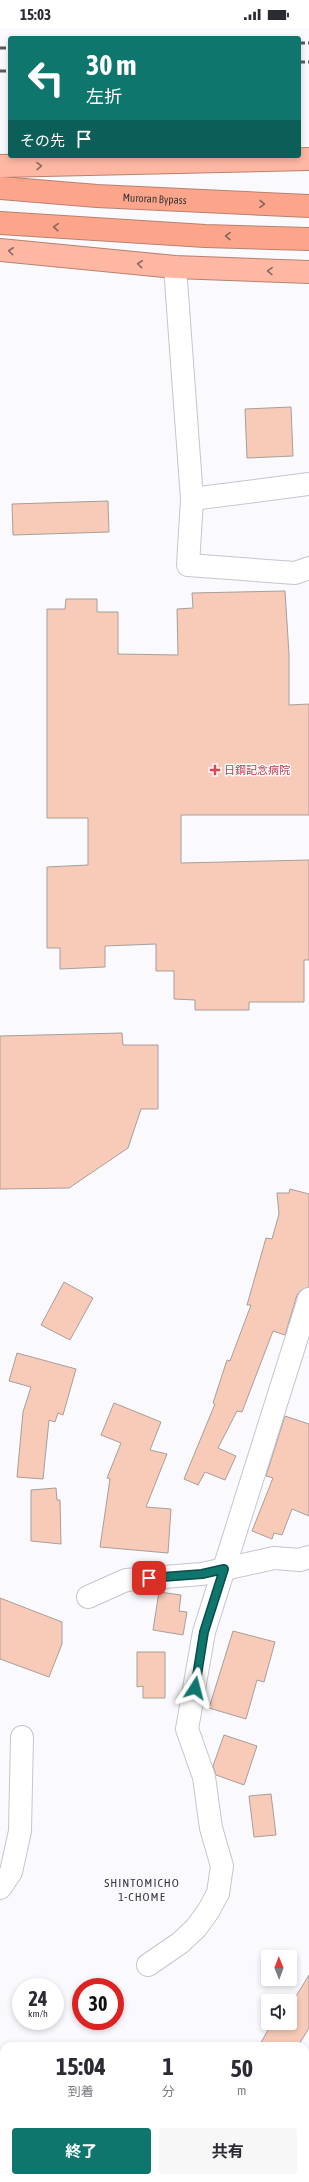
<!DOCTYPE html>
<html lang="ja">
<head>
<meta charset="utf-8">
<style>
  :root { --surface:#fff; --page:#f7f7f7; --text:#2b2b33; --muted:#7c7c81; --accent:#0f766e }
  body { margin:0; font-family:"Asap Condensed","Noto Sans JP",sans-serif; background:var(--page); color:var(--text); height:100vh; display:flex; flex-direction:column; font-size:15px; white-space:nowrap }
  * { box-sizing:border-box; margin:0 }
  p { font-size:13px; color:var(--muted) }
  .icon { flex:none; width:22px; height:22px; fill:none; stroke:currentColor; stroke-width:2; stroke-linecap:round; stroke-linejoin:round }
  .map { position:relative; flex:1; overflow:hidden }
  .details { position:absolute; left:0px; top:2014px; width:309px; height:140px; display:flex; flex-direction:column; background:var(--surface); border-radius:12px 12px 0 0; box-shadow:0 2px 6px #0003 }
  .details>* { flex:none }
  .top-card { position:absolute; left:8px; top:8px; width:293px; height:122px; border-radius:4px; box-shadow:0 2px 6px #0003; background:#0f766e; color:#fff; overflow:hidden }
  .needle { width:26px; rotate:359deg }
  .controls { position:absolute; left:261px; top:1922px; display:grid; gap:8px }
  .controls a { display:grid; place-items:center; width:36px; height:36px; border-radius:4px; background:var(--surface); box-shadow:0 2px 6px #0003; font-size:20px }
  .speed { position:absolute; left:12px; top:1950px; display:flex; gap:8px; font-size:20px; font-weight:700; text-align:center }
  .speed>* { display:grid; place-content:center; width:52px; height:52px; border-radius:50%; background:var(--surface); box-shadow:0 2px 6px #0003; line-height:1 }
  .speed small { font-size:10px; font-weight:400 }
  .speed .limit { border:6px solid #d22; background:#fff; color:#111 }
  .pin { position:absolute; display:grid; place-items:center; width:34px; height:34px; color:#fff; margin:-17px; border-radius:8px; box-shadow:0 2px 6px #0006 }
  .me { position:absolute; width:44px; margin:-22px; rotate:9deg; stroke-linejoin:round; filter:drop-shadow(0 0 3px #0008) }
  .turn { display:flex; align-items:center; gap:14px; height:84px; padding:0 12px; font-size:18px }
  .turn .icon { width:52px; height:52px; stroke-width:2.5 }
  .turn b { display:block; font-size:28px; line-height:34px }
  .then { display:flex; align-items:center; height:38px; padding:0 12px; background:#0003; gap:8px; font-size:15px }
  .eta { display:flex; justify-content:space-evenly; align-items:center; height:68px; text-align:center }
  .eta b { font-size:24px; font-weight:700; line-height:28px }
  .primary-button { display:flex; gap:8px; margin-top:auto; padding:8px 12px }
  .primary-button a { flex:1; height:46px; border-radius:4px; background:var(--accent); color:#fff; font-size:16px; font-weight:700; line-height:46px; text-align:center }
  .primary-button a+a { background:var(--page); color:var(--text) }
  .status { display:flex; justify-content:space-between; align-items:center; height:28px; padding:0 20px; background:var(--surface); direction:ltr }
  .status svg { height:11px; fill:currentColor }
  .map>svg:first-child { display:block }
  .building { fill:#f7cbb8; stroke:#a89e99 }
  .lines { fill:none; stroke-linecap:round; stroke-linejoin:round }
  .minor-casing { stroke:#c4c5cf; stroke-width:24 }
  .trunk-casing { stroke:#b8806f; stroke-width:24 }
  .motorway-casing { stroke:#b8806f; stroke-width:24 }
  .minor { stroke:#fff; stroke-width:22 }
  .trunk { stroke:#feb7a2; stroke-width:22 }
  .motorway { stroke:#fda58a; stroke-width:22 }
  .rail { stroke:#58595d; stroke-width:3; stroke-dasharray:6 3; stroke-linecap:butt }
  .oneway { stroke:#886c66 }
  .oneway2 { stroke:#87655c }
  .route-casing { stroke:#0a4d48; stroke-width:10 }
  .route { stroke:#0f766e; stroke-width:7 }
  .health-dot { fill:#e0444e; stroke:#fafafe; stroke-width:1.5 }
  .labels { text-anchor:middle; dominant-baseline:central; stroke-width:3; stroke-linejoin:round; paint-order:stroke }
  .street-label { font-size:11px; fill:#393a3e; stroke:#fafafe }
  .health-label { font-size:11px; fill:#be3a42; stroke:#fafafe; text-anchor:start }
  .neighbourhood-label { font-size:12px; letter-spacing:1px; fill:#393a3e; stroke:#fafafe }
</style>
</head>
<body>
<div class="status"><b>15:03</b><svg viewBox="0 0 49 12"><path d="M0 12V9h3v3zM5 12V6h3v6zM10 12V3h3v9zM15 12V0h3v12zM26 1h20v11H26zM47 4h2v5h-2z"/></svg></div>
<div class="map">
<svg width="309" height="2154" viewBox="0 0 309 2154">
  <rect width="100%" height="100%" fill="#fafafe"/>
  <g class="building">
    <polygon points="291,379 293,428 247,430 245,381"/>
    <polygon points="108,473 109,504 13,507 12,476"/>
    <polygon points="285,563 289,626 289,677 309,676 309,787 181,787 181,835 309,832 309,932 304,932 304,974 249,974 249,982 195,982 195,972 174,971 174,943 156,943 156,916 105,918 105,939 60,941 60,920 47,920 47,839 88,837 88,790 47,790 47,581 65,581 66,571 97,571 97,584 118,584 118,626 178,627 177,581 193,580 192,565"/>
    <polygon points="122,1005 123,1017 158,1017 158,1081 141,1081 128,1120 69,1160 0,1161 0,1008"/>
    <polygon points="290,1161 309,1166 309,1259 301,1262 297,1267 285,1307 273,1303 242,1384 237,1383 218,1420 236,1428 225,1452 205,1444 198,1457 184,1451 215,1376 213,1375 227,1332 230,1333 251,1277 247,1277 266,1210 272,1211 279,1186 277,1165 289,1165"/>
    <polygon points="64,1254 93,1270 70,1312 41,1297"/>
    <polygon points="17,1325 76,1341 63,1387 58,1385 55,1394 49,1392 43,1451 17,1449 23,1384 31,1359 9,1353"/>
    <polygon points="114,1375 161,1394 150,1422 167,1426 146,1479 171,1481 168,1525 100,1519 110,1451 107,1450 121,1415 101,1407"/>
    <polygon points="285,1388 309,1396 309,1488 292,1481 282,1507 274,1505 272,1511 252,1503 273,1450 266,1448"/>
    <polygon points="56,1460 57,1472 60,1472 61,1516 31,1513 31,1462"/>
    <polygon points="159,1564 181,1567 179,1583 187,1584 183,1607 153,1602"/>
    <polygon points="0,1570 62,1594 62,1616 49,1649 0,1631"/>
    <polygon points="233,1603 275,1614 264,1654 257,1652 246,1691 209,1680"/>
    <polygon points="137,1624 165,1624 165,1670 143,1670 143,1658 137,1659"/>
    <polygon points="224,1707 257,1718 244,1757 216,1747 213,1738"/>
    <polygon points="271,1766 276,1807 254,1809 249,1768"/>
    <polygon points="309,1947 309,2000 298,2018 259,2018 272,1995 290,1995 290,1978"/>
  </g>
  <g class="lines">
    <defs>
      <g id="minor">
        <polyline points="175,239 192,471 188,537 295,545 309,540"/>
        <polyline points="192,471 309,456"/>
        <polyline points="88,1569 126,1552 202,1546 274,1530 300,1532 309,1529"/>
        <polyline points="0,1860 11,1844 20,1803 22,1709"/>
        <polyline points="148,1937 180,1915 196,1900 209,1882 218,1865 222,1838 211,1800 204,1749 187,1701 204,1604 309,1271"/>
        <polyline points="305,2048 309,2047"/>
        <polyline points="189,2154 192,2150"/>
      </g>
      <g id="trunk">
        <polyline points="0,138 309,131"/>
        <polyline points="0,222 175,239 309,244"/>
      </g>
      <g id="motorway">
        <path id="s1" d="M0 160 97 168 309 178"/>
        <polyline points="0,195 205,208 309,211"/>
      </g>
    </defs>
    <use href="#minor" class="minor-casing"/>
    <use href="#trunk" class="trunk-casing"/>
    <use href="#motorway" class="motorway-casing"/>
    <use href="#minor" class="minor"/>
    <use href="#trunk" class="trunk"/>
    <use href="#motorway" class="motorway"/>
    <g class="rail">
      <polyline points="299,15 309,15"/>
      <polyline points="0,20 10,20"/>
      <polyline points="299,34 309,34"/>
      <polyline points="0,43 10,43"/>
    </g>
  </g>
  <defs><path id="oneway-chevron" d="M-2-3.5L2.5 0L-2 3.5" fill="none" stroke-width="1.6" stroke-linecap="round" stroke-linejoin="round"/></defs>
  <g class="oneway">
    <use href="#oneway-chevron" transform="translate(39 138) rotate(-1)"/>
    <use href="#oneway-chevron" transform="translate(11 223) rotate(-174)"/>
    <use href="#oneway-chevron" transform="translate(140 236) rotate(-174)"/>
    <use href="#oneway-chevron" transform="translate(270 243) rotate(-178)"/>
  </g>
  <g class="oneway2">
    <use href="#oneway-chevron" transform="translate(262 176) rotate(2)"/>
    <use href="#oneway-chevron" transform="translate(56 199) rotate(-176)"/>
    <use href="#oneway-chevron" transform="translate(228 208) rotate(-178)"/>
  </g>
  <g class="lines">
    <defs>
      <polyline id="route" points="149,1550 202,1546 224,1541 204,1604 195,1660"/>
    </defs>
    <use href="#route" class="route-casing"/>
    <use href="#route" class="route"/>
  </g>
  <path class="health-dot" d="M213 736h4v4h4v4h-4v4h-4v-4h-4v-4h4z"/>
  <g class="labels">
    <g class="street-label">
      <text stroke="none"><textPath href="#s1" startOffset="155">Muroran Bypass</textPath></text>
    </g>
    <g class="health-label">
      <text x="224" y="742">日鋼記念病院</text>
    </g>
    <g class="neighbourhood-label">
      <text x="142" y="1855">SHINTOMICHO<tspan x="142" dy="14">1-CHOME</tspan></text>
    </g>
  </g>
</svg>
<div class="controls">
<a><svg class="needle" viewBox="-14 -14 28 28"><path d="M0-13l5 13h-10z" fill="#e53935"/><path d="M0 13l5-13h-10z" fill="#7c7c81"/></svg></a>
<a><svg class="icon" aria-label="sound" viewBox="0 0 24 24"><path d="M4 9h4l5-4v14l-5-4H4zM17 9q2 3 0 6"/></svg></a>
</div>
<div class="speed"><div>24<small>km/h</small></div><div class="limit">30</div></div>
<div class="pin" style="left:149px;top:1550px;background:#d93025"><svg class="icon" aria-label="arrive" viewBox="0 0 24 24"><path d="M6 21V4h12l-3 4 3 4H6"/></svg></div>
<svg class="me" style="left:195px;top:1660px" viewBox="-20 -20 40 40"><path d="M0-17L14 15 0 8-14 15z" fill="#0f766e" stroke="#fff" stroke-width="4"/></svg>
<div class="top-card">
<div class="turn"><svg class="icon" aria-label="left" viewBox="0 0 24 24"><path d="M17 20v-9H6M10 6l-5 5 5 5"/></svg><div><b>30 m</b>左折</div></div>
<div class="then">その先<svg class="icon" aria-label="arrive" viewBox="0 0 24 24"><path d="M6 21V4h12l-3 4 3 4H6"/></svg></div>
</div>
<section class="details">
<div class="eta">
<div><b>15:04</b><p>到着</p></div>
<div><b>1</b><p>分</p></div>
<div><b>50</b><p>m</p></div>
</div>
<div class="primary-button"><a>終了</a><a>共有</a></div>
</section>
</div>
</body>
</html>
